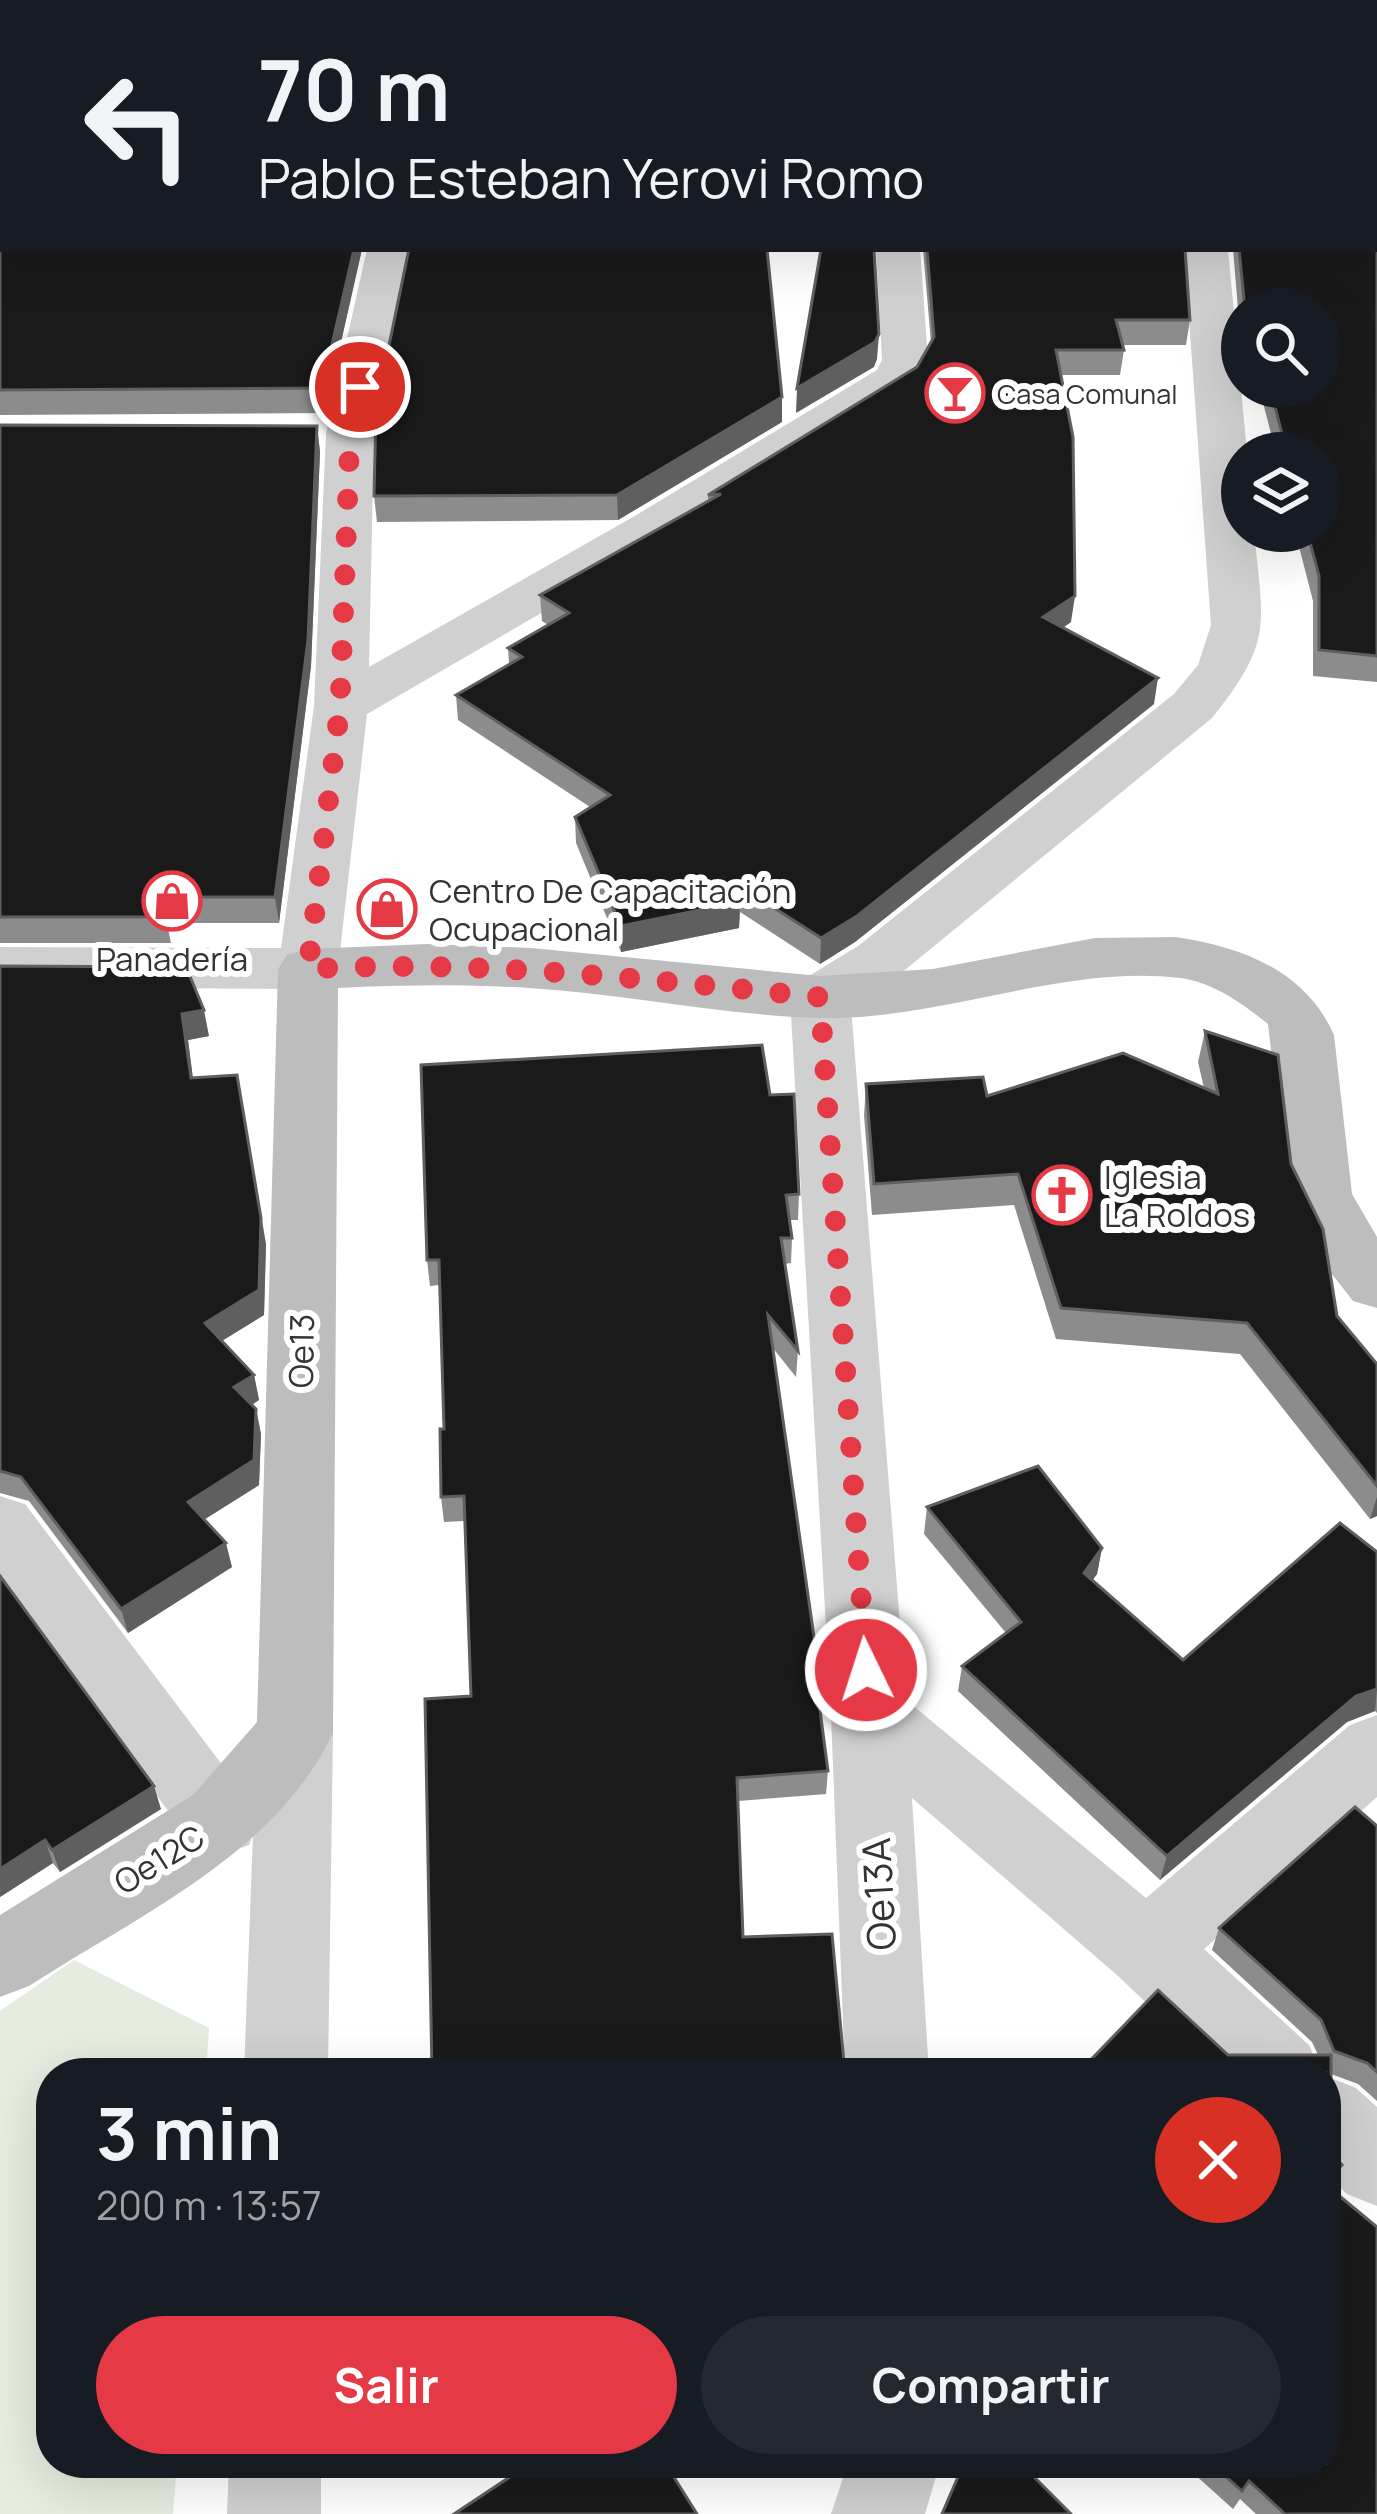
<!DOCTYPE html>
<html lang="es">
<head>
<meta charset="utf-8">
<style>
  :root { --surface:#171b24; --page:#242831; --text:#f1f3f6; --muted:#9ea1a6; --accent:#e63946 }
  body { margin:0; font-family:Manrope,sans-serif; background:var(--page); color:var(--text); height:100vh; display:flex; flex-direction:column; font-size:45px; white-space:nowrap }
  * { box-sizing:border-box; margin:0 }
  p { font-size:39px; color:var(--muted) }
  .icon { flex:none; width:66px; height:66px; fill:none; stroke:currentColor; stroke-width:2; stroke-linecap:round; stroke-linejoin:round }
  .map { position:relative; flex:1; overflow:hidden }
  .side { position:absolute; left:36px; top:2058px; width:1305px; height:420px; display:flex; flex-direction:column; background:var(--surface); border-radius:48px; box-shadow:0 12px 48px #0002 }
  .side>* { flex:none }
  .guide { position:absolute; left:0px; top:0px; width:1377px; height:252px; box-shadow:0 12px 48px #0002; background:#171b24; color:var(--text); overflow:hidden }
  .fabs { position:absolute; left:1221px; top:288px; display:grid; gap:24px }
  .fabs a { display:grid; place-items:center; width:120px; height:120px; border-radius:50%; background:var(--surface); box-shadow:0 12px 48px #0002; font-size:60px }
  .pin { position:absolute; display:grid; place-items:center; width:102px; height:102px; color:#fff; margin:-51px; border:6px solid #fff; border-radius:50%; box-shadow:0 3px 12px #0007 }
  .me { position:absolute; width:132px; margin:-66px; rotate:356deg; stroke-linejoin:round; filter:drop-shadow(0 0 9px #0008) }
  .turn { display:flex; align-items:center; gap:42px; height:252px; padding:0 60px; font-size:54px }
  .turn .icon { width:156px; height:156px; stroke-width:2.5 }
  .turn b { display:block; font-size:84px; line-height:102px }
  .round { display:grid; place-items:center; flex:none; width:126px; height:126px; border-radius:63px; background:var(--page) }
  .summary { display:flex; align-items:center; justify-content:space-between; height:204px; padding:0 60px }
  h1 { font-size:72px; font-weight:700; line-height:90px }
  .button { display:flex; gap:24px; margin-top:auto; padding:24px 60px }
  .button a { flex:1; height:138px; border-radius:72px; background:var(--accent); color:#fff; font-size:48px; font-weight:700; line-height:138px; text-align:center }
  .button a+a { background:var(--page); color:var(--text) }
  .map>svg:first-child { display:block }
  .green { fill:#e6ecdf }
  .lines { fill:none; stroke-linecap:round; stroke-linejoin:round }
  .street { fill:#d0d0d0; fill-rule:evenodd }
  .secondary { fill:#bdbdbd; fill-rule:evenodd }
  .wall { fill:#8c8c8c }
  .shaded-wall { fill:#5f5f5f }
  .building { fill:#1a1a1a; stroke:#5f5f5f; stroke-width:3 }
  .route { stroke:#e63946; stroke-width:21; stroke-dasharray:0 37.8 }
  .labels { text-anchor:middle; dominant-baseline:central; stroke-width:12; stroke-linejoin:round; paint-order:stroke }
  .far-poi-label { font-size:27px; fill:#333; stroke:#fff; text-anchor:start }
  .poi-label { font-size:33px; fill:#333; stroke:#fff; text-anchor:start }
  .street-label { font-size:33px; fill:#333; stroke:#fff }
  .near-street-label { font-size:39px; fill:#333; stroke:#fff }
</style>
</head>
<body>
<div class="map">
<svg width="1377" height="2514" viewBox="0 0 1377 2514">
  <rect width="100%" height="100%" fill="#fff"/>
  <polygon class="green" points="74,1960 209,2028 206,2073 51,2073 51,2463 177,2463 173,2514 0,2514 0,2011"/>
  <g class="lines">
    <g class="street">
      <rect x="863" y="0" width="38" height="3"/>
      <rect x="1167" y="0" width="38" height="3"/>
      <polygon points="367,249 411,249 374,433 369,667 633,517 877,370 882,360 876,249 920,249 928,360 913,388 669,539 367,714 338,969 329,983 308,989 0,987 0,947 281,948 314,706 326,433"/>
      <path d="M1184 249H1228L1247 453H1242V531H1254C1263 625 1274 641 1212 718L900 974 851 1006 906 1700 1146 1898 1350 1725 1377 1715V1797L1204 1949 1309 2045 1321 2073H1220L1117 1975 912 1798 929 2073H845L831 1715 790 997 799 982 858 946 1174 694 1198 665 1211 625Z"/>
      <polygon points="0,1496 25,1504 254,1807 257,1733 268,1709 295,1700 322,1709 333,1733 328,2073 244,2073 253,1835 249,1845 221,1855 193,1845 0,1581"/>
      <polygon points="1326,2076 1356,2088 1377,2107 1377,2206 1347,2194 1326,2174"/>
      <polygon points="229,2463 321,2463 321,2514 227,2514"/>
      <polygon points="848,2463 940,2463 925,2514 831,2514"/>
    </g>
    <path class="secondary" d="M1175 937C1242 947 1305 970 1334 1035L1352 1194 1377 1237V1308L1353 1301 1314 1251 1288 1194 1268 1024C1243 1004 1213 982 1180 978 1062 964 940 1021 819 1018 722 1015 626 994 529 988 465 984 402 985 338 988L333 1733C276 1854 137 1916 29 1986L0 1997V1915L193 1795 257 1722 278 969 287 955 308 949 428 944 531 948 820 976 933 969 1095 938Z"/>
  </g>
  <g class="wall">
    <polygon points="0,0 742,0 3,249 362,249 325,413 0,415 0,167 3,161 0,161"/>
    <polygon points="1377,15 1377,686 1377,682 1313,676 1313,601 1295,531 1320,531 1320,453 1276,453 1259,387 1320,387 1320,309 1242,309 1241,345 1233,249 1374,249"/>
    <polygon points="923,249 1185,249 1190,320 1186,345 1122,345 1124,350 1120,375 1061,375 1071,622 1063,628 1154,704 855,942 820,964 740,912 739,928 621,952 576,843 575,817 590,807 458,720 456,695 509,664 508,648 548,625 542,621 540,595 708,501 708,495 917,367 931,343"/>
    <polygon points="782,422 618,520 377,522 374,496"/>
    <polygon points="0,425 317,426 320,452 311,666 279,923 167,923 171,943 0,943"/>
    <polygon points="0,966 209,1036 188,1040 193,1078 266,1244 264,1315 222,1341 254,1375 259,1400 252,1405 256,1409 261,1434 259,1485 205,1519 232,1567 128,1633 29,1501 0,1493"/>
    <polygon points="1205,1031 1291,1164 1337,1316 1377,1364 1377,1516 1370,1519 1240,1354 1056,1339 1014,1205 872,1215 864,1115 866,1084 987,1096 1204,1088 1198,1062"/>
    <polygon points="770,1095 799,1194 798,1220 789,1220 792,1238 791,1263 785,1264 798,1351 796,1377 772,1347 818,1665 817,1687 828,1771 826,1794 738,1801 743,1937 845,2073 471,1696 465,1521 444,1522 441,1497 444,1429 440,1285 430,1286 427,1260"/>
    <polygon points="927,1507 1102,1548 1097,1574 1092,1581 1183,1660 1377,1552 1377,1713 1375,1711 1347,1722 1160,1880 958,1691 962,1666 1006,1633 924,1534"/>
    <polygon points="0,1576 161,1809 60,1872 53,1863 0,1897"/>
    <polygon points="1377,1826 1377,2101 1358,2084 1331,2074 1331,2153 1342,2165 1330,2188 1377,2514 1256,2514 1240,2499 1233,2509 1182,2463 1326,2463 1326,2073 1082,2073 1084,2067 1228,2055 1318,2055 1312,2042 1212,1950 1219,1928"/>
  </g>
  <g class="shaded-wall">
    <polygon points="354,249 362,249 325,413 322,388"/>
    <polygon points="879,334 877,359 874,367 796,413 797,388"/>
    <polygon points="782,397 782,422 618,520 617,495"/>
    <polygon points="317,426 320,452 311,666 279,923 275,897"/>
    <polygon points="1075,596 1071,622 1040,643 1043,617"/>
    <polygon points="1158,678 1154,704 855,942 820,964 821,938"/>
    <polygon points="740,902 739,928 621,952 621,926"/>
    <polygon points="204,1010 209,1036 188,1040 196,1104 182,1014"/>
    <polygon points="242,1101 266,1244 264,1315 210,1348 205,1323"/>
    <polygon points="254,1375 259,1400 240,1412 234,1387"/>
    <polygon points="256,1409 261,1434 259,1485 194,1526 188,1502"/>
    <polygon points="1377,1497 1377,1516 1370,1519"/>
    <polygon points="226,1543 232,1567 128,1633 121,1609"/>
    <polygon points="1102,1548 1097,1574 1079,1599 1084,1573"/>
    <polygon points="1377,1689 1375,1711 1347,1722 1160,1880 1167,1856 1356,1696"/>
    <polygon points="154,1786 161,1809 60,1872 52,1850"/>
    <polygon points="45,1840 53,1863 0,1897 0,1869"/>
    <polygon points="1342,2165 1332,2186 1326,2192 1326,2181"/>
  </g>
  <g class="building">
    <polygon points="0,0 742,0 742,3 3,3 3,249 354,249 322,388 0,390 0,167 3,165 3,138 0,138"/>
    <polygon points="1068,0 1157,0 1158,3 1069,3"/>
    <polygon points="1374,15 1377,15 1377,656 1319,650 1319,576 1307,531 1320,531 1320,453 1287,453 1270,387 1320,387 1320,309 1245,309 1239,249 1374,249"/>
    <polygon points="409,249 767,249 782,397 617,495 374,496 376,408"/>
    <polygon points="821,249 874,249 879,334 875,342 797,388"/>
    <polygon points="927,249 1185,249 1190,320 1116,320 1124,350 1056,350 1073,437 1075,596 1043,617 1158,678 857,916 821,938 737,884 740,902 621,926 575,817 610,795 456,695 522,657 508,648 569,613 540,595 721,494 708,495 917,367 934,337"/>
    <polygon points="0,425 317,426 308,640 275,897 157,897 166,917 0,917"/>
    <polygon points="0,966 186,967 204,1010 182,1014 191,1078 237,1075 261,1218 259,1290 205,1323 254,1375 234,1387 256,1409 254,1460 188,1502 226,1543 121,1609 21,1477 0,1471"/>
    <polygon points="1205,1031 1278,1055 1291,1164 1323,1229 1337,1316 1377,1364 1377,1486 1247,1323 1061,1308 1018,1174 874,1184 866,1084 983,1077 987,1096 1123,1053 1218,1094"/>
    <polygon points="762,1045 770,1095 794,1094 799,1194 786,1195 792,1238 781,1238 798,1351 768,1315 818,1665 814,1665 828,1771 737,1778 743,1937 832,1934 845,2073 432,2073 425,1699 471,1696 464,1496 441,1497 440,1429 444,1429 439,1260 427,1260 421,1065"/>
    <polygon points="1038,1466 1102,1548 1084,1573 1183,1660 1340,1523 1377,1552 1377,1689 1356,1696 1167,1856 962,1666 1021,1622 927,1507"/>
    <polygon points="0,1576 154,1786 52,1850 45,1840 0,1869"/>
    <polygon points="1355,1807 1377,1826 1377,2072 1367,2063 1334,2051 1321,2020 1219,1928"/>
    <polygon points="1158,1990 1228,2055 1331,2055 1331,2153 1342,2165 1326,2181 1326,2073 1091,2073 1084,2067"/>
    <polygon points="1326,2185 1377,2227 1377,2514 1285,2514 1249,2481 1242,2491 1211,2463 1326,2463"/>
    <polygon points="531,2463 665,2463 697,2514 454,2514"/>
    <polygon points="964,2463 1020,2463 1071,2514 942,2514"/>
  </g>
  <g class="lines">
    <path class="route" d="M360 387 350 433 340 706 308 969C480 959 649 980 820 997L866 1670"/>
  </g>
  <defs>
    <symbol id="bar-ring" viewBox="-11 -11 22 22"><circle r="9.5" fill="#fff" stroke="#e63946" stroke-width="1.5"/><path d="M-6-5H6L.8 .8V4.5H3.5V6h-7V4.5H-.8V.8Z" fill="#e63946"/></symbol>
    <symbol id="shop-ring" viewBox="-11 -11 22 22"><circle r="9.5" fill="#fff" stroke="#e63946" stroke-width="1.5"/><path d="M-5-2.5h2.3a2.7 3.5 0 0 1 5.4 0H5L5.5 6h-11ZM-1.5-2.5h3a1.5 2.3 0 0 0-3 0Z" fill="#e63946"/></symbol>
    <symbol id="church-ring" viewBox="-11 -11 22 22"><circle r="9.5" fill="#fff" stroke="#e63946" stroke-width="1.5"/><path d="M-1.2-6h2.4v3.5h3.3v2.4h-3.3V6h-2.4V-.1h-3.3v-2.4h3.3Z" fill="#e63946"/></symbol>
  </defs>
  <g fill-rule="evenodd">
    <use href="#bar-ring" x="922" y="360" width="66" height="66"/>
    <use href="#shop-ring" x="139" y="868" width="66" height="66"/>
    <use href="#shop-ring" x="354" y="876" width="66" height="66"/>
    <use href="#church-ring" x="1029" y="1162" width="66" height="66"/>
  </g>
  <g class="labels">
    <g class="far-poi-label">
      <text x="997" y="393">Casa Comunal</text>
    </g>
    <g class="poi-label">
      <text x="429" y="890">Centro De Capacitación<tspan x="429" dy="38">Ocupacional</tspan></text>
      <text x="172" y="958" text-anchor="middle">Panadería</text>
      <text x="1104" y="1176">Iglesia<tspan x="1104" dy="38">La Roldos</tspan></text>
    </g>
    <g class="street-label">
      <text transform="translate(301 1351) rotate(-89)">Oe13</text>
      <text transform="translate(159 1859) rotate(-32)">Oe12C</text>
    </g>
    <g class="near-street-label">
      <text transform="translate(878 1894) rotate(-93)">Oe13A</text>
    </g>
  </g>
</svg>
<div class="fabs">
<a><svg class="icon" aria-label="search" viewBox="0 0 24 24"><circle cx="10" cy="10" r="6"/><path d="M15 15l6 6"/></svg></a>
<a><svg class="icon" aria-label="layers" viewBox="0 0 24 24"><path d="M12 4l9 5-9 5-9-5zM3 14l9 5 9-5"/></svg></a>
</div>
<div class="pin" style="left:360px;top:387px;background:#d93025"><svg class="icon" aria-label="arrive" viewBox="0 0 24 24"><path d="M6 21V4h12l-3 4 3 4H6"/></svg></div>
<svg class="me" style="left:866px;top:1670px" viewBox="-20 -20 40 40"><circle r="17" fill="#e63946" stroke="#fff" stroke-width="3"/><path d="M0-11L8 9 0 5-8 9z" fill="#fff"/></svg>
<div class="guide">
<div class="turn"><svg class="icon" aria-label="left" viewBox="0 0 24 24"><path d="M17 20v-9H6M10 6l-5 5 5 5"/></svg><div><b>70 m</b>Pablo Esteban Yerovi Romo</div></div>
</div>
<section class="side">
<div class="summary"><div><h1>3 min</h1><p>200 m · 13:57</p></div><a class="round" style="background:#d93025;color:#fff"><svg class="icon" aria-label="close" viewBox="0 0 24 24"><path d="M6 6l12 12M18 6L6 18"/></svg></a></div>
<div class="button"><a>Salir</a><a>Compartir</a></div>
</section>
</div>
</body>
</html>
